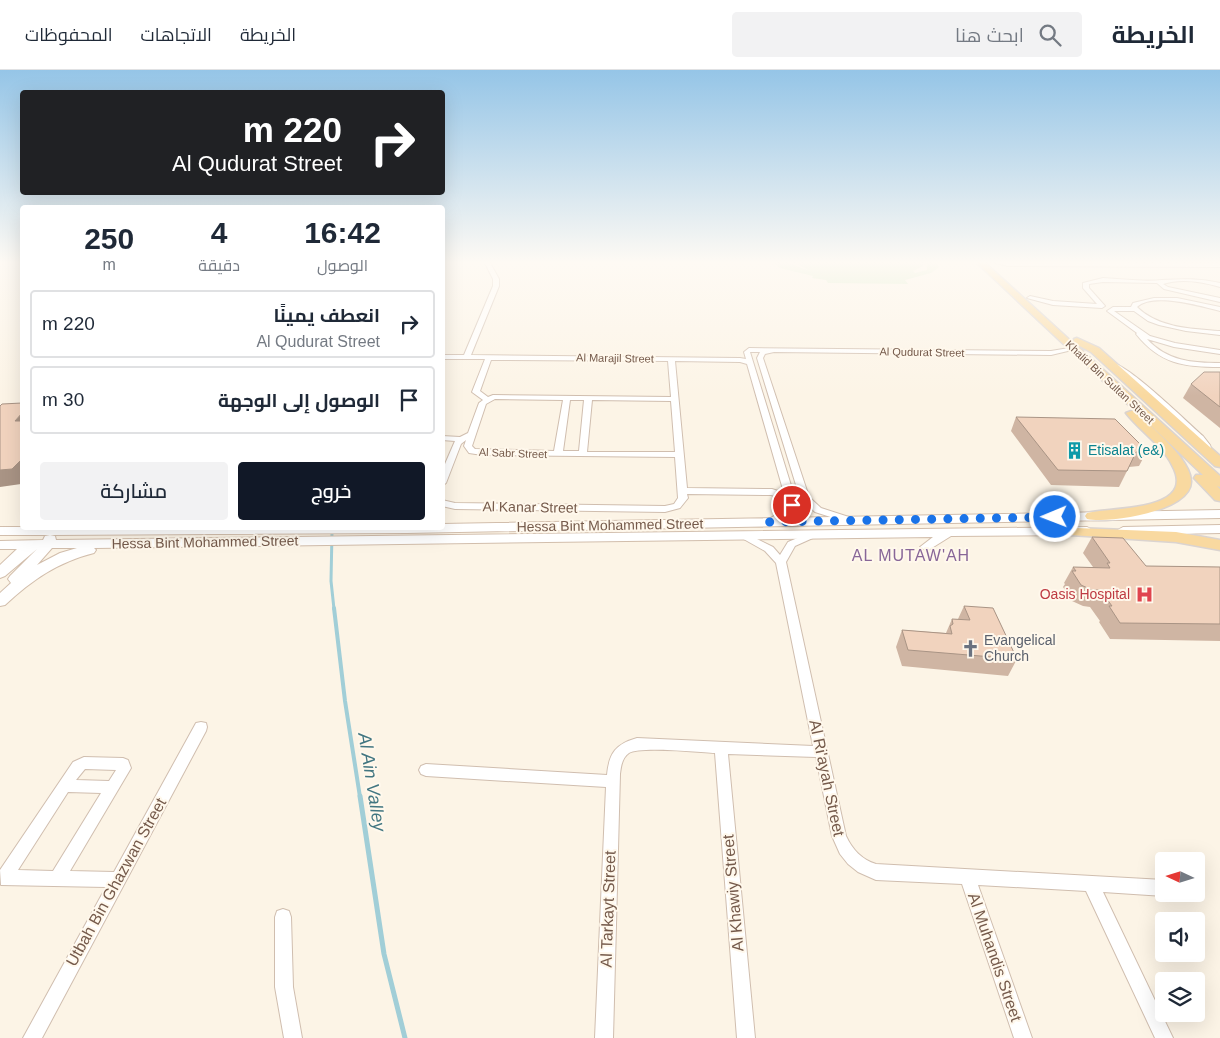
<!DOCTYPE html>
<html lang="ar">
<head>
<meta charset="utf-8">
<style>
  :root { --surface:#fff; --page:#f2f2f3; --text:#1f2937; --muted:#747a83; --line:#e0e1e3; --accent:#111827 }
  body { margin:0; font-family:Arial,Cairo,sans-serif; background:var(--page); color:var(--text); direction:rtl; height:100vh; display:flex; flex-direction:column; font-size:19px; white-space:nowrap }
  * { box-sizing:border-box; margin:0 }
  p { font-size:16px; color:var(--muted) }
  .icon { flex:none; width:28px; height:28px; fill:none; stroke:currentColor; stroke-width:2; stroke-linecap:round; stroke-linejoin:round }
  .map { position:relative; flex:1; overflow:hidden; direction:ltr }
  .drawer { position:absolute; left:20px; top:135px; width:425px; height:325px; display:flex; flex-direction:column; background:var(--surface); border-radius:5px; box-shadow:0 5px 20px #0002; direction:rtl }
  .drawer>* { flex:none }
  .hud { position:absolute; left:20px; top:20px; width:425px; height:105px; border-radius:5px; box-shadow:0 5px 20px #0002; direction:rtl; background:#202124; color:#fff; overflow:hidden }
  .needle { width:32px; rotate:274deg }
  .tools { position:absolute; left:1155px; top:782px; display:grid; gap:10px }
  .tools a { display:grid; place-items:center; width:50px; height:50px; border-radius:5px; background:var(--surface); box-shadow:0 5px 20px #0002; font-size:25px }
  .pin { position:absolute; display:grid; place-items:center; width:42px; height:42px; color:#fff; margin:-21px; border:2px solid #fff; border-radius:50%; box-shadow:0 1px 5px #0007 }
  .me { position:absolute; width:55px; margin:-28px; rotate:269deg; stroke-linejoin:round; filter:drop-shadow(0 0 4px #0008) }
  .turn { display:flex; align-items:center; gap:18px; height:105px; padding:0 20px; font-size:22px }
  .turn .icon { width:65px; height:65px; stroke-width:2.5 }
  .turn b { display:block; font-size:35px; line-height:42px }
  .eta { display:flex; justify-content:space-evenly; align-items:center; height:85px; text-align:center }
  .eta b { font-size:30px; font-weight:600; line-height:35px }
  .button { display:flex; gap:10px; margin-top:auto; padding:10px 20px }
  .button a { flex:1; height:58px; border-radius:5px; background:var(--accent); color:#fff; font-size:20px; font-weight:600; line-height:58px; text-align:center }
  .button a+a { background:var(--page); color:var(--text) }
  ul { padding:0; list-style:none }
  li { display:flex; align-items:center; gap:15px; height:68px; margin:0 10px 8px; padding:0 10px; border:2px solid var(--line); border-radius:5px }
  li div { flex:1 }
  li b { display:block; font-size:19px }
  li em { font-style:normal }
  header { display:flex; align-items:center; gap:30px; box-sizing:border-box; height:70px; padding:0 25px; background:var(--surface); border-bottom:1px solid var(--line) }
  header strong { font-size:24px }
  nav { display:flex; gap:28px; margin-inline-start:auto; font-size:18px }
  .search { width:350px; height:45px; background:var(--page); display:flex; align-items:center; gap:12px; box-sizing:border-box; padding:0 18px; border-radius:5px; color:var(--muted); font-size:19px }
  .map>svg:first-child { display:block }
  .green { fill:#d3eac4 }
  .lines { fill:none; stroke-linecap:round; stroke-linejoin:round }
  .stream-far2 { stroke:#a1ced7; stroke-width:3 }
  .stream-far1 { stroke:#a1ced7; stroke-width:4 }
  .stream { stroke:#a1ced7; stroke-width:5 }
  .street-casing { stroke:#d0beaf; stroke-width:2 }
  .secondary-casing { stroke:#d2beac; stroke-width:2 }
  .primary-casing { stroke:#dbd4d0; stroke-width:3 }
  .street { fill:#fff; fill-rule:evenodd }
  .secondary { fill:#fff; fill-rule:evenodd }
  .primary { fill:#f9d9a0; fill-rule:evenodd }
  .wall { fill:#cfb5a3 }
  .shaded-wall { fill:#a99485 }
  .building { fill:#f1d3be; stroke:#a99485 }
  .route { stroke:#1a73e8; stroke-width:9; stroke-dasharray:0 16.2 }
  .labels { text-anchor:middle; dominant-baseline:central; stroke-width:4; stroke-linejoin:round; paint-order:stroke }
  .far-street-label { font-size:11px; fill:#755a4b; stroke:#fff8ec }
  .culture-label { font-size:14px; fill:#0d838f; stroke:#fff8ec; text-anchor:start }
  .street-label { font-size:14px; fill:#755a4b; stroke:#fff8ec }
  .health-label { font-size:14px; fill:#be3a42; stroke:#fff8ec; text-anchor:end }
  .worship-label { font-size:14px; fill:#5b616d; stroke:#fff8ec; text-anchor:start }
  .quarter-label { font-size:16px; letter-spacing:1px; fill:#886698; stroke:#fff8ec }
  .near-street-label { font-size:16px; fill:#755a4b; stroke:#fff8ec }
  .near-water-label { font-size:18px; font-style:italic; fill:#427681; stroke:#fff8ec }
</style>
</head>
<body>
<header>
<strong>الخريطة</strong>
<div class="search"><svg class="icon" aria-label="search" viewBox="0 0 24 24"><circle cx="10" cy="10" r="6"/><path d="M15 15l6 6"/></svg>ابحث هنا</div>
<nav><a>الخريطة</a><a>الاتجاهات</a><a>المحفوظات</a></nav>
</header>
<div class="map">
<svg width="1220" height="968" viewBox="0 0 1220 968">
  <rect width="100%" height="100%" fill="#fcf4e6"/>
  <polygon class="green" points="771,191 783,191 810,201 791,191 922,191 923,196 913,201 915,203 927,200 927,191 936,191 939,197 931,203 905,210 908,214 828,213 826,210 812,208 813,206 780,198"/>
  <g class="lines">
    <polyline class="stream-far2" points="334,458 332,462 331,511 334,539"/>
    <polyline class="stream-far1" points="334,538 345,631 360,727"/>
    <polyline class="stream" points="360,726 384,884 405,968"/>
    <defs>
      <g id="street">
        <path d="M484 191H489L499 209V216L471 285 740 288 746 289 744 282 749 278 1051 281 1069 278 1072 280 1051 285 774 282 765 284 763 288 809 427 821 438 852 448 854 450 852 452H846L815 442 800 428 757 288 760 282H750L797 435C791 447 780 451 768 455L763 452 782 442 787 435 786 429 771 425 687 424 688 428 680 438 665 442 455 439 442 436V430L455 433 665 436 674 434 678 428 675 387 482 385 469 383 464 376 466 370 461 374 446 413 442 416V401L455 371 442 370V366L460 367 468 363 479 333 483 330 472 322 485 289H442V285H464L493 216V209ZM491 290 668 291 671 327 493 325 488 327 480 321ZM675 291 740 292 747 294 784 423 772 419 687 418ZM495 329 563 330 554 381 475 379 472 376 486 334ZM570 330H584L579 381H563ZM592 330 671 331 675 382H587Z"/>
        <polygon points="987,191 1220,193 1220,197 1008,196"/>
        <path d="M1103 208C1122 209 1143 212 1162 210 1184 209 1198 208 1220 213V217C1203 212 1181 208 1163 214L1168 217 1220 228V232L1164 219 1157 213 1103 212 1089 214V218L1105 236 1102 238 1053 235 1027 228 1030 226 1053 231 1097 234 1083 218V213Z"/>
        <path d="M1154 228H1177L1220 237V241C1201 236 1153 222 1137 237 1158 258 1192 259 1220 261V265L1186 261 1159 255 1148 251 1134 241H1114L1150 266 1175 273 1220 280V284L1174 277 1147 269C1167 291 1192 293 1220 293V297C1184 297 1160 294 1136 264L1137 263 1107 241 1113 237H1131L1133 233Z"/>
        <path d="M1111 293C1126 292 1188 353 1203 366L1210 375 1212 382 1211 384H1205L1202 375 1197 370 1128 306 1111 295Z"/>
        <path d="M743 462 773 477 780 485 788 472 812 462 817 465 815 467 795 476 786 492 846 766C852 779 862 790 876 794L1164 810V824H1169L1164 826 1103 822 1173 968H1155L1086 821 978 815 1032 968H1014L962 814 876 810 858 802 848 794 840 784 832 766 816 687 728 684 755 968H737L715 683C699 682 639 676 629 683 622 688 621 696 620 704L613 968H595L606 717 426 706 421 704 419 700 421 696 426 694 607 705C609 683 616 674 637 668L813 676 776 493 765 481 740 467 738 465 740 463Z"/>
        <path d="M201 652 206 653 207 657 206 661 42 968H23L106 817 1 815 0 800 73 692 84 687 123 688 128 690 131 698 70 801 114 802 196 653ZM85 699 116 700 109 711 76 710ZM68 722 101 723 53 801 18 800Z"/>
        <polygon points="283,839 289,841 291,847 293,917 302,968 284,968 275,917 275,847 277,841"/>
      </g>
      <g id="secondary">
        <path d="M1220 440V448L407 463 50 465 55 466 56 470 1087 457 1094 461 1087 465 951 466 927 481 920 477 933 467 94 478 96 480 94 483C58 492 32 510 5 535L0 536V523L11 513 8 509 10 506 37 479 5 506 0 508V495L17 479H0V471L43 470 45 466 50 465H0V457L442 458V454ZM52 478H77L60 483 37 495Z"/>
        <polygon points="1220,455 1220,463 1123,465 1116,461 1123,457"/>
      </g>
      <g id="primary">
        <path d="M975 191H983L1073 273 1074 269 1077 268 1099 278 1220 386V397L1215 396 1091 282 1074 273 1220 406V417L1217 416 1220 419V431L1215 430 1194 408 1196 405H1203L1143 348C1156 362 1192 391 1191 412 1191 441 1109 454 1087 449L1085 446 1087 443C1112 437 1198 442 1172 395 1162 375 1140 361 1126 343L1134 340Z"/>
        <polygon points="1076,458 1176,462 1220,470 1220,480 1176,472 1071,465 1069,462"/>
      </g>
    </defs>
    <use href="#street" class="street-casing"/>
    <use href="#secondary" class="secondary-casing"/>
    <use href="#primary" class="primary-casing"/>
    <use href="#street" class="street"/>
    <use href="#secondary" class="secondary"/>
    <use href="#primary" class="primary"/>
  </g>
  <g class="wall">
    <polygon points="1220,302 1220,358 1183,328 1191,314"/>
    <polygon points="1016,347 1147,381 1139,396 1129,397 1119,417 1051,415 1011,361"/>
    <polygon points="1092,467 1146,496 1220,497 1220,571 1110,569 1099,552 1100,551 1090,537 1083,536 1072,531 1063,517 1065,514 1064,513 1073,497 1093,497 1083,483"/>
    <polygon points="964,536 1017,589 1008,606 902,596 896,577 902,560 946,563 952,549 958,549"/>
  </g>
  <g class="shaded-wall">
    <polygon points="22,343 22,363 15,351"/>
    <polygon points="22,389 22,413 21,414 0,417 0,400"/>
  </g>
  <g class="building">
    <polygon points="1204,302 1220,302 1220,337 1191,314"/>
    <polygon points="22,333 22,343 15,351 22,351 22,389 12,399 0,400 0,336 2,334"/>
    <polygon points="1016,347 1115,349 1147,381 1136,382 1127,401 1058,400"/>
    <polygon points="1092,467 1123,468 1146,496 1220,497 1220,554 1120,553 1109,536 1112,536 1100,520 1092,520 1081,515 1072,501 1076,501 1073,497 1110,498 1107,493 1110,493"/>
    <polygon points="964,536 993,538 1017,589 908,580 902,560 952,564 950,556 953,554 952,549 970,550"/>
  </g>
  <linearGradient id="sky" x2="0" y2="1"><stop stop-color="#95c5e7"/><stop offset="0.59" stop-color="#fefaf4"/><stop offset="1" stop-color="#fefaf4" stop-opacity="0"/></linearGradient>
  <rect width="1220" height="326" fill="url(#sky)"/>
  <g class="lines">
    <path class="route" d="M792 435C789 446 778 448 768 452L1055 447"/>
  </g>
  <defs>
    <symbol id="building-bare" viewBox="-9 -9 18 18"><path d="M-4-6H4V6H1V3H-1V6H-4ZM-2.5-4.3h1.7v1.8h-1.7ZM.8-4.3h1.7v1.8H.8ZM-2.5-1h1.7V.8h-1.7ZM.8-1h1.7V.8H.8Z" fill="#0f9aa8" stroke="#fff8ec" stroke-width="2.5" paint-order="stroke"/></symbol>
    <symbol id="hospital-bare" viewBox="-9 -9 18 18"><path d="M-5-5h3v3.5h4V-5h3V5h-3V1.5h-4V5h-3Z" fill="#e0444e" stroke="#fff8ec" stroke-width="2.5" paint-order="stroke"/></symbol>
    <symbol id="church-bare" viewBox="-9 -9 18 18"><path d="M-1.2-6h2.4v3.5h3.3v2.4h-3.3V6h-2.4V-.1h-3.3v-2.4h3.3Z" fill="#6b7280" stroke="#fff8ec" stroke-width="2.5" paint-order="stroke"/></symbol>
  </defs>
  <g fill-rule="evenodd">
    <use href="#building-bare" x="1062" y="368" width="25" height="25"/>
    <use href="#hospital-bare" x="1132" y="512" width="25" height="25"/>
    <use href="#church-bare" x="958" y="566" width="25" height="25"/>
  </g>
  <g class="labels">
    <g class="far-street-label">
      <text transform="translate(922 282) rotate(1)">Al Qudurat Street</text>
      <text transform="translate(615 288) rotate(1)">Al Marajil Street</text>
      <text transform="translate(1110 312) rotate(43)">Khalid Bin Sultan Street</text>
      <text transform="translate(513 383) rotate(2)">Al Sabr Street</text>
    </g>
    <g class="culture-label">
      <text x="1088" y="380">Etisalat (e&amp;)</text>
    </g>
    <g class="street-label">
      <text transform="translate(530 437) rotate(1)">Al Kanar Street</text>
      <text transform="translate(610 455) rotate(-1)">Hessa Bint Mohammed Street</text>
      <text transform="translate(205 472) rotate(-1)">Hessa Bint Mohammed Street</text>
    </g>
    <g class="health-label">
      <text x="1130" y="524">Oasis Hospital</text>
    </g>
    <g class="worship-label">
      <text x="984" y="570">Evangelical<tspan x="984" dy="16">Church</tspan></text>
    </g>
    <g class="quarter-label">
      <text x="911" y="485">AL MUTAW'AH</text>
    </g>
    <g class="near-street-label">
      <text transform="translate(827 708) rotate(78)">Al Ri'ayah Street</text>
      <text transform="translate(116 812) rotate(-61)">Utbah Bin Ghazwan Street</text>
      <text transform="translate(733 823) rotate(-95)">Al Khawiy Street</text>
      <text transform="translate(608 839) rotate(-88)">Al Tarkayt Street</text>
      <text transform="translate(995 887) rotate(71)">Al Muhandis Street</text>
    </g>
    <g class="near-water-label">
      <text transform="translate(372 712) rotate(81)">Al Ain Valley</text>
    </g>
  </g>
</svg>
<div class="tools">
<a><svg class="needle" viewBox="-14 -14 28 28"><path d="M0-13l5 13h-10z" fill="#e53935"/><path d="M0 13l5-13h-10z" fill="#747a83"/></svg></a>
<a><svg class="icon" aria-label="sound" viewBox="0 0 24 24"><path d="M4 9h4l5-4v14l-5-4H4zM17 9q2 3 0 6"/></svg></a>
<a><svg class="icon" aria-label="layers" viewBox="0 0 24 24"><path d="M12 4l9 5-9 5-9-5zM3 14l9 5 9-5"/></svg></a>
</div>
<div class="pin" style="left:792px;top:435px;background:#d93025"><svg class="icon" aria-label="arrive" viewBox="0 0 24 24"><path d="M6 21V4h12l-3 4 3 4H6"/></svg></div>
<svg class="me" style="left:1055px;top:447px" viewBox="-20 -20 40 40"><circle r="17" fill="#1a73e8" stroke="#fff" stroke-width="3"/><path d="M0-11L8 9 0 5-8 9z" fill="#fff"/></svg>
<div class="hud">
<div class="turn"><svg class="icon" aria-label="right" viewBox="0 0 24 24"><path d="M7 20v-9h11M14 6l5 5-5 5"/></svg><div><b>220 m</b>Al Qudurat Street</div></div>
</div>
<section class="drawer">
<div class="eta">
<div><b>16:42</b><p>الوصول</p></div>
<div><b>4</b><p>دقيقة</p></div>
<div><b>250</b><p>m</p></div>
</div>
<ul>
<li><svg class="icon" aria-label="right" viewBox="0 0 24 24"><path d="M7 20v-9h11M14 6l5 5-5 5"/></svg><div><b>انعطف يمينًا</b><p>Al Qudurat Street</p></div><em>220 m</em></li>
<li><svg class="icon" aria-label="arrive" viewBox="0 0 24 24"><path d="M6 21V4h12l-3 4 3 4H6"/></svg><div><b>الوصول إلى الوجهة</b></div><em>30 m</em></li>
</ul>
<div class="button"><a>خروج</a><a>مشاركة</a></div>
</section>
</div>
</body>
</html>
